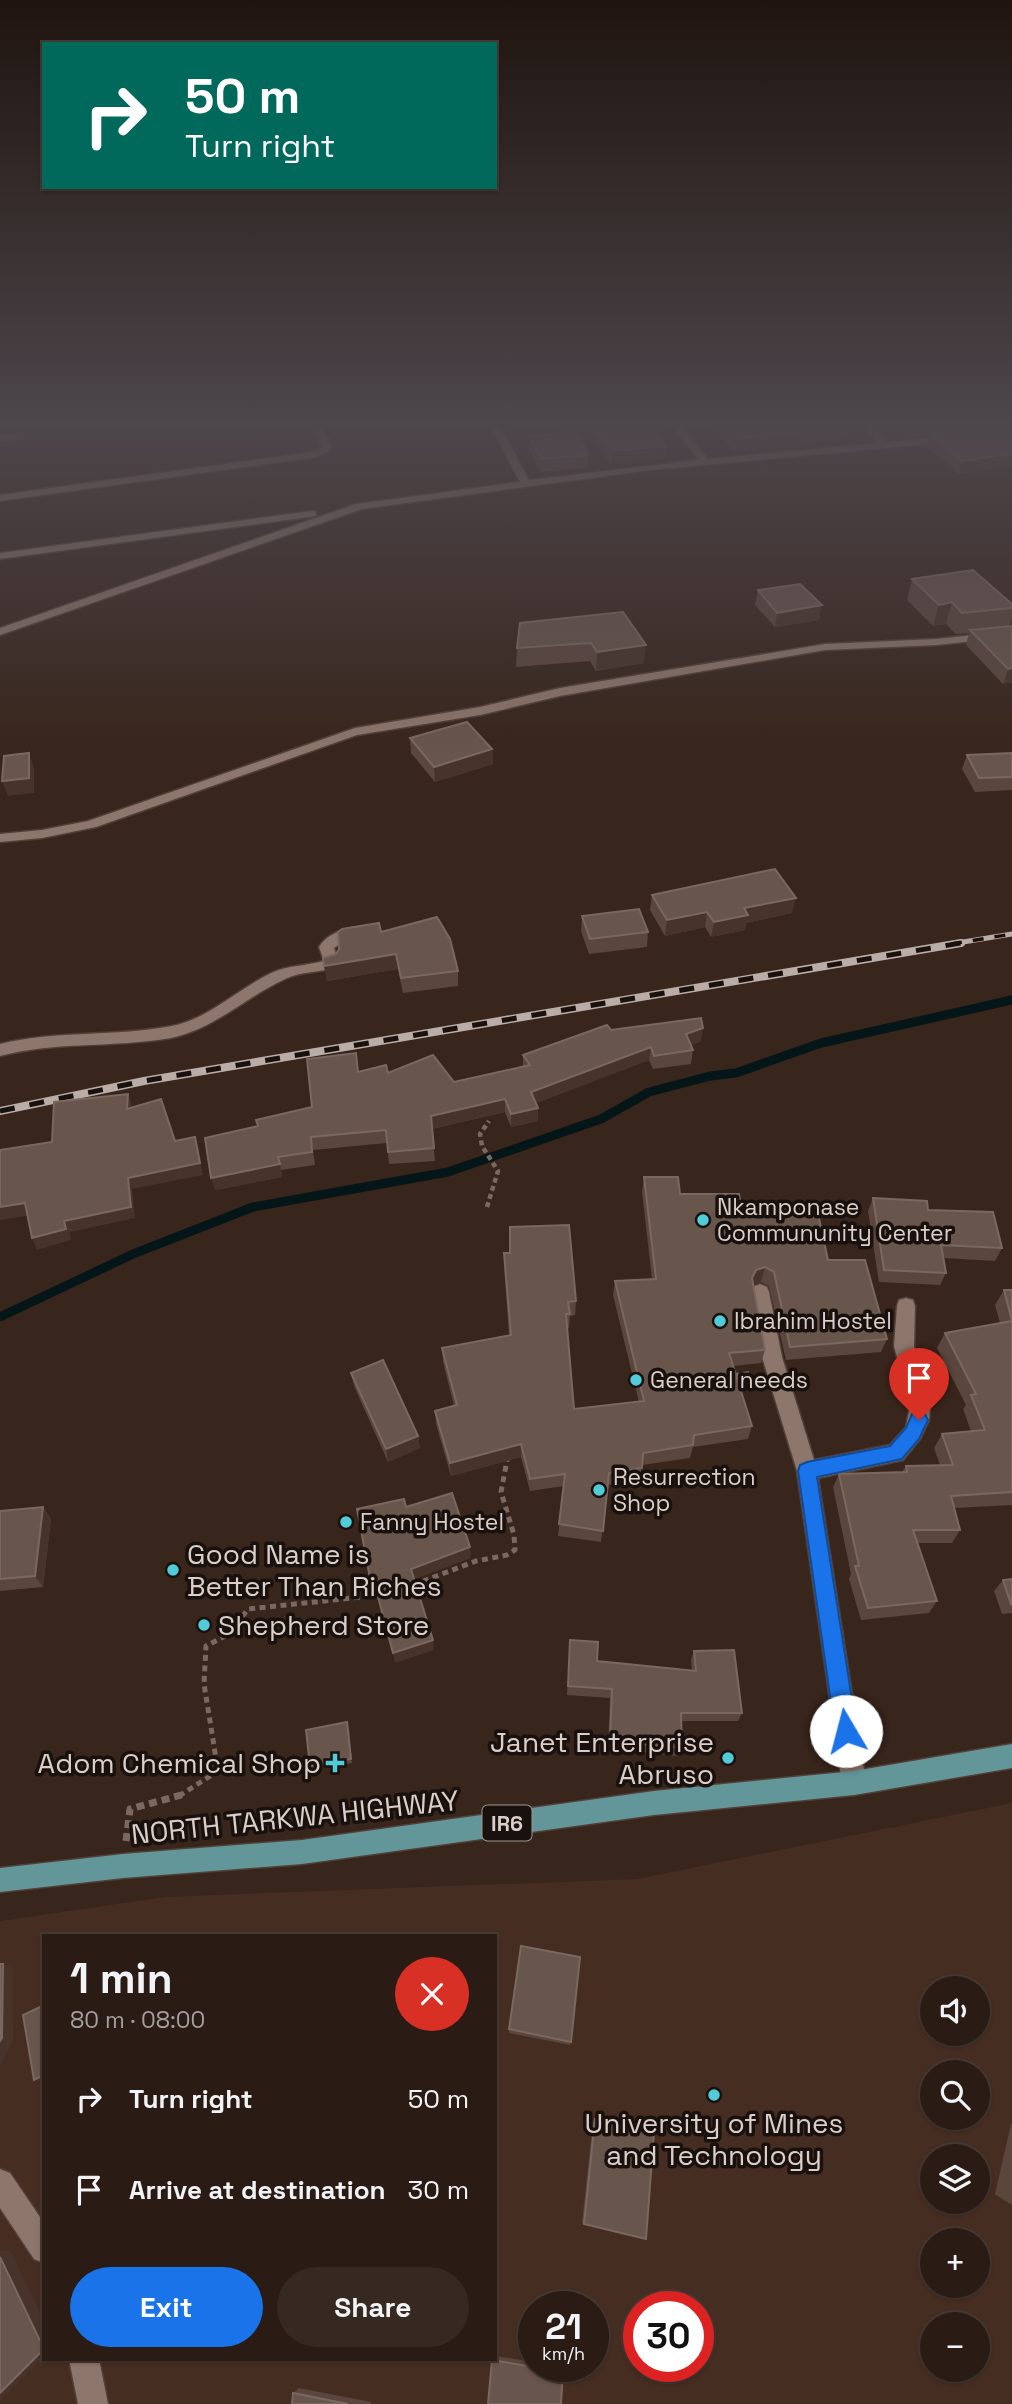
<!DOCTYPE html>
<html lang="en">
<head>
<meta charset="utf-8">
<style>
  :root { --surface:#2a1c15; --page:#362922; --text:#f1f3f6; --muted:#a5a1a0; --line:#463a34; --accent:#1a73e8 }
  body { margin:0; font-family:"Space Grotesk",sans-serif; background:var(--page); color:var(--text); height:100vh; display:flex; flex-direction:column; font-size:26px; white-space:nowrap }
  * { box-sizing:border-box; margin:0 }
  p { font-size:23px; color:var(--muted) }
  .icon { flex:none; width:38px; height:38px; fill:none; stroke:currentColor; stroke-width:2; stroke-linecap:round; stroke-linejoin:round }
  .map { position:relative; flex:1; overflow:hidden }
  .side { position:absolute; left:42px; top:1934px; width:455px; height:427px; display:flex; flex-direction:column; background:var(--surface); border-radius:0px; box-shadow:0 2px 5px #0004,0 0 0 2px var(--line) }
  .side>* { flex:none }
  .banner { position:absolute; left:42px; top:42px; width:455px; height:147px; border-radius:0px; box-shadow:0 2px 5px #0004,0 0 0 2px var(--line); background:#00695c; color:#fff; overflow:hidden }
  .buttons { position:absolute; left:920px; top:1976px; display:grid; gap:14px }
  .buttons a { display:grid; place-items:center; width:70px; height:70px; border-radius:50%; background:var(--surface); box-shadow:0 2px 5px #0004,0 0 0 2px var(--line); font-size:35px }
  .speed { position:absolute; left:518px; top:2291px; display:flex; gap:14px; font-size:35px; font-weight:700; text-align:center }
  .speed>* { display:grid; place-content:center; width:91px; height:91px; border-radius:50%; background:var(--surface); box-shadow:0 2px 5px #0004,0 0 0 2px var(--line); line-height:1 }
  .speed small { font-size:18px; font-weight:400 }
  .speed .limit { border:10px solid #d22; background:#fff; color:#111 }
  .pin { position:absolute; display:grid; place-items:center; width:60px; height:60px; color:#fff; margin:-72px -30px; border-radius:50% 50% 50% 0; rotate:-45deg; box-shadow:0 0 7px #0007 }
  .pin .icon { rotate:45deg }
  .me { position:absolute; width:77px; margin:-38px; rotate:352deg; stroke-linejoin:round; filter:drop-shadow(0 0 5px #0008) }
  .turn { display:flex; align-items:center; gap:24px; height:147px; padding:0 28px; font-size:32px }
  .turn .icon { width:91px; height:91px; stroke-width:2.5 }
  .turn b { display:block; font-size:49px; line-height:60px }
  .round { display:grid; place-items:center; flex:none; width:74px; height:74px; border-radius:37px; background:var(--page) }
  .summary { display:flex; align-items:center; justify-content:space-between; height:119px; padding:0 28px }
  h1 { font-size:42px; font-weight:700; line-height:52px }
  .button { display:flex; gap:14px; margin-top:auto; padding:14px 28px }
  .button a { flex:1; height:80px; border-radius:42px; background:var(--accent); color:#fff; font-size:28px; font-weight:700; line-height:80px; text-align:center }
  .button a+a { background:var(--page); color:var(--text) }
  ul { padding:0; list-style:none }
  li { display:flex; align-items:center; gap:21px; height:91px; padding:0 28px }
  li div { flex:1 }
  li b { display:block; font-size:26px }
  li em { font-style:normal }
  .map>svg:first-child { display:block }
  .built { fill:#462d21; fill-rule:evenodd }
  .lines { fill:none; stroke-linecap:round; stroke-linejoin:round }
  .stream { stroke:#051618; stroke-width:9 }
  .minor-casing { stroke:#504039; stroke-width:3 }
  .major-casing { stroke:#504039; stroke-width:3 }
  .path-far2 { stroke:#7a6962; stroke-width:4.5; stroke-dasharray:5 3.5; stroke-linecap:butt }
  .path-far1 { stroke:#7a6962; stroke-width:5; stroke-dasharray:6 4.5; stroke-linecap:butt }
  .path { stroke:#7a6962; stroke-width:7; stroke-dasharray:8 5; stroke-linecap:butt }
  .minor { fill:#8d766b; fill-rule:evenodd }
  .major { fill:#629699; fill-rule:evenodd }
  .rail-far1-casing { stroke:#baaca6; stroke-width:5 }
  .rail-casing { stroke:#baaca6; stroke-width:8 }
  .rail-far1 { stroke:#19110d; stroke-width:3.5; stroke-dasharray:11; stroke-linecap:butt }
  .rail { stroke:#19110d; stroke-width:5; stroke-dasharray:15; stroke-linecap:butt }
  .wall { fill:#5b463e }
  .shaded-wall { fill:#47332a }
  .building { fill:#68554c; stroke:#7a6860; stroke-width:2 }
  .route { fill:#1a73e8; stroke:#114b97; stroke-width:2 }
  .poi-dot { fill:#52cbd8; stroke:#19110d; stroke-width:2.5 }
  .labels { text-anchor:middle; dominant-baseline:central; stroke-width:7; stroke-linejoin:round; paint-order:stroke }
  .shield { fill:#19110d; stroke:#a19591; stroke-width:2 }
  .shield-label { font-size:21px; font-weight:bold; fill:#dbcec9 }
  .poi-label { font-size:23px; fill:#dbcec9; stroke:#19110d; text-anchor:start }
  .near-poi-label { font-size:28px; fill:#dbcec9; stroke:#19110d; text-anchor:start }
  .near-street-label { font-size:28px; fill:#dbcec9; stroke:#19110d }
</style>
</head>
<body>
<div class="map">
<svg width="1012" height="2404" viewBox="0 0 1012 2404">
  <rect width="100%" height="100%" fill="#38251c"/>
  <path class="built" d="M1012 1803V2404H0V1921L165 1897 637 1879ZM44 1936H495V2359H44ZM933 1988H978V2034H933ZM933 2072H978V2118H933ZM933 2156H978V2202H933ZM933 2240H978V2286H933ZM534 2306H593V2366H534ZM639 2306H698V2366H639ZM933 2324H978V2370H933Z"/>
  <g class="lines">
    <polyline class="stream" points="0,1317 133,1254 253,1207 448,1172 601,1119 649,1092 710,1076 736,1073 821,1043 1012,1000"/>
    <defs>
      <g id="minor">
        <polygon points="310,421 319,421 331,445 329,451 317,457 0,501 0,495 312,452 321,448 321,445"/>
        <polygon points="488,421 497,421 529,480 699,460 668,421 677,421 708,459 878,443 859,421 868,421 887,442 951,436 956,439 951,442 650,470 362,509 0,635 0,628 356,504 520,482"/>
        <polygon points="24,434 24,438 0,441 0,435"/>
        <polygon points="312,511 316,512 316,516 0,559 0,553"/>
        <polygon points="1012,631 1012,637 936,645 825,650 560,696 480,715 357,735 96,827 42,838 0,842 0,834 42,830 88,821 355,728 480,707 560,688 825,644 936,639"/>
        <path d="M347 929 352 931 354 934 334 948 339 963 337 967C320 973 301 971 285 979 246 997 214 1029 171 1038 114 1048 56 1041 0 1056V1044C57 1030 115 1037 172 1026 208 1019 238 989 271 973 288 965 306 966 324 961L319 947C325 937 335 932 347 929Z"/>
        <polygon points="760,1284 767,1287 769,1292 782,1357 814,1460 890,1445 906,1427 910,1406 894,1346 897,1306 899,1300 906,1298 913,1300 915,1306 914,1346 930,1406 929,1420 920,1439 903,1460 818,1478 866,1783 862,1791 854,1795 846,1791 842,1783 797,1471 762,1357 751,1292 753,1287"/>
        <polygon points="0,2169 10,2173 44,2223 44,2263 34,2259 0,2208"/>
        <polygon points="69,2359 99,2359 108,2404 78,2404"/>
      </g>
      <polygon id="major" points="1012,1744 1012,1768 854,1795 654,1815 302,1864 123,1878 0,1892 0,1868 123,1854 302,1840 654,1791 854,1771"/>
    </defs>
    <use href="#minor" class="minor-casing"/>
    <use href="#major" class="major-casing"/>
    <polyline class="path-far2" points="487,1207 498,1171 482,1146 480,1134 489,1121"/>
    <g class="path-far1">
      <polyline points="733,1376 752,1373"/>
      <polyline points="413,1585 476,1561 507,1555 515,1550 514,1535 501,1492 508,1455"/>
      <polyline points="179,1796 218,1771 204,1684 206,1646 229,1634 248,1609 381,1595"/>
    </g>
    <polyline class="path" points="126,1841 130,1809 185,1794"/>
    <use href="#minor" class="minor"/>
    <use href="#major" class="major"/>
    <defs>
      <polyline id="rail-far1" points="951,944 1012,934"/>
      <polyline id="rail" points="0,1111 144,1081 961,943"/>
    </defs>
    <use href="#rail-far1" class="rail-far1-casing"/>
    <use href="#rail" class="rail-casing"/>
    <use href="#rail-far1" class="rail-far1"/>
    <use href="#rail" class="rail"/>
  </g>
  <g class="wall">
    <polygon points="586,421 657,421 656,433 666,446 665,459 611,464 586,427"/>
    <polygon points="705,421 869,421 870,422 867,435 735,452"/>
    <polygon points="871,421 1012,421 1012,466 959,474 927,447 929,436 915,438 910,434 898,435 894,431 882,433"/>
    <polygon points="529,436 589,455 588,468 540,472 529,449"/>
    <polygon points="912,579 1012,604 1012,619 1010,626 1012,626 1012,682 1003,684 966,645 969,633 956,634 946,624 933,626 907,600"/>
    <polygon points="758,590 819,620 775,627 755,605"/>
    <polygon points="623,612 644,663 596,671 590,661 516,667 517,648"/>
    <polygon points="410,738 492,749 493,764 435,782 411,753"/>
    <polygon points="1012,753 1012,790 975,792 962,769 967,755"/>
    <polygon points="652,895 792,913 746,923 745,930 711,937 705,927 665,936 650,910"/>
    <polygon points="582,916 648,932 647,947 589,954 581,931"/>
    <polygon points="381,932 458,971 458,986 403,993 398,969 327,981 323,958 336,954"/>
    <polygon points="611,1030 701,1041 691,1045 693,1050 691,1064 653,1069 649,1060 536,1103 538,1108 538,1121 511,1127 505,1112 432,1129 435,1161 389,1164 387,1143 313,1150 315,1165 281,1170 282,1177 215,1190 258,1126 312,1107 358,1072 388,1073 454,1082 523,1067 523,1055"/>
    <polygon points="644,1177 680,1194 741,1205 828,1260 887,1339 881,1352 786,1360 769,1286 761,1282 753,1284 765,1350 761,1363 733,1366 752,1426 748,1439 693,1447 690,1458 642,1465 639,1481 608,1485 601,1542 558,1536 564,1486 530,1491 521,1457 451,1476 436,1424 435,1411 454,1406 443,1362 442,1348 509,1335 504,1267 504,1253 510,1253 510,1227 576,1301 575,1315 570,1316 569,1328 567,1328 574,1409 639,1402 613,1295 615,1281 652,1279 642,1192"/>
    <polygon points="873,1198 928,1210 1002,1248 995,1261 943,1258 946,1273 940,1285 879,1282 868,1211"/>
    <polygon points="1004,1290 1012,1290 1012,1505 955,1508 960,1530 952,1543 917,1543 937,1601 929,1613 861,1620 849,1579 851,1574 833,1487 839,1474 902,1472 906,1466 940,1465 934,1448 942,1434 971,1431 963,1409 966,1405 937,1348 945,1333 1000,1323 995,1305"/>
    <polygon points="351,1373 418,1436 420,1448 388,1462 354,1386"/>
    <polygon points="43,1507 51,1519 43,1587 0,1591 0,1511"/>
    <polygon points="1012,1579 1012,1613 1002,1614 994,1591 1003,1580"/>
    <polygon points="570,1640 597,1661 692,1671 691,1660 694,1651 742,1713 738,1721 681,1721 682,1748 678,1756 608,1749 610,1698 567,1695"/>
    <polygon points="347,1722 349,1726 352,1763 312,1770 310,1766"/>
    <polygon points="509,2029 571,2042 570,2045 509,2033"/>
    <polygon points="595,2119 584,2224 582,2223 593,2121"/>
    <polygon points="1011,2124 1012,2124 1012,2205 995,2194"/>
    <polygon points="495,2356 534,2362 534,2366 555,2366 562,2367 563,2372 488,2404 492,2359 495,2359"/>
    <polygon points="299,2388 371,2402 371,2404 292,2404 293,2393"/>
  </g>
  <g class="shaded-wall">
    <polygon points="648,421 657,421 656,434"/>
    <polygon points="885,421 896,421 894,431 882,433"/>
    <polygon points="913,421 910,434 898,435 901,422"/>
    <polygon points="870,422 867,435 735,452 737,439"/>
    <polygon points="666,446 665,459 611,464 612,451"/>
    <polygon points="1012,454 1012,466 959,474 962,461"/>
    <polygon points="952,602 946,624 933,626 939,605"/>
    <polygon points="822,605 819,620 775,627 777,613"/>
    <polygon points="646,645 644,663 596,671 597,652"/>
    <polygon points="1012,668 1012,682 1003,684 1008,669"/>
    <polygon points="492,749 493,764 435,782 434,767"/>
    <polygon points="29,753 34,768 34,793 8,796 2,781"/>
    <polygon points="796,898 792,913 746,923 745,930 711,937 714,922 744,908"/>
    <polygon points="707,912 705,927 665,936 667,920"/>
    <polygon points="396,954 398,969 327,981 324,966"/>
    <polygon points="703,1028 701,1041 684,1047 686,1034"/>
    <polygon points="651,1047 649,1060 531,1105 531,1092"/>
    <polygon points="128,1094 132,1106 131,1121 127,1109"/>
    <polygon points="505,1099 505,1112 431,1129 431,1116"/>
    <polygon points="538,1108 538,1121 511,1127 511,1114"/>
    <polygon points="195,1137 198,1148 203,1175 132,1189 135,1218 70,1232 71,1240 37,1250 32,1238 64,1221 128,1178"/>
    <polygon points="280,1164 282,1177 215,1190 211,1178"/>
    <polygon points="25,1203 31,1215 0,1220 0,1207"/>
    <polygon points="765,1267 761,1282 752,1285 752,1278 756,1270"/>
    <polygon points="418,1436 420,1448 388,1462 386,1449"/>
    <polygon points="521,1444 521,1457 451,1476 450,1463"/>
    <polygon points="43,1507 51,1519 43,1587 35,1576"/>
    <polygon points="470,1547 471,1558 413,1580 411,1569"/>
    <polygon points="370,1578 373,1578 375,1589 372,1589"/>
    <polygon points="433,1640 434,1650 395,1663 393,1653"/>
    <polygon points="347,1722 349,1726 352,1763 351,1759"/>
    <polygon points="3,1964 14,1969 13,2041 1,2065 0,2065 0,2041"/>
    <polygon points="44,2075 44,2082 34,2080"/>
    <polygon points="10,2250 44,2321 44,2349 0,2257 0,2251"/>
    <polygon points="44,2350 44,2357 0,2400 0,2393"/>
  </g>
  <g class="building">
    <polygon points="591,421 655,421 648,421 666,446 612,451"/>
    <polygon points="719,421 869,421 870,422 737,439"/>
    <polygon points="914,421 962,421 918,424"/>
    <polygon points="1012,427 1012,454 962,461 930,434"/>
    <polygon points="576,432 589,455 541,459 529,436"/>
    <polygon points="973,570 1012,604 1012,608 962,613 952,602 939,605 912,579"/>
    <polygon points="800,584 822,605 777,613 758,590"/>
    <polygon points="623,612 646,645 597,652 591,643 517,648 520,623"/>
    <polygon points="1012,626 1012,668 1008,669 970,630"/>
    <polygon points="467,722 492,749 434,767 410,738"/>
    <polygon points="29,753 29,778 2,781 4,756"/>
    <polygon points="1012,753 1012,777 979,778 967,755"/>
    <polygon points="775,869 796,898 744,908 748,915 714,922 707,912 667,920 652,895"/>
    <polygon points="639,909 648,932 590,939 582,916"/>
    <polygon points="437,917 450,939 458,971 401,978 396,954 324,966 323,958 336,954 339,949 338,932 342,929 379,923 381,932"/>
    <polygon points="701,1018 703,1028 686,1034 693,1050 654,1056 651,1047 531,1092 538,1108 511,1114 505,1099 431,1116 434,1148 388,1152 386,1130 311,1137 312,1152 278,1157 280,1164 211,1178 205,1138 258,1126 256,1120 312,1107 307,1059 356,1053 358,1072 386,1065 388,1073 433,1055 454,1082 530,1065 523,1055 607,1025 611,1030"/>
    <polygon points="128,1094 127,1109 161,1099 175,1141 195,1137 200,1163 128,1178 131,1207 64,1221 66,1229 32,1238 25,1203 0,1207 0,1150 52,1142 54,1102"/>
    <polygon points="644,1177 678,1177 680,1194 739,1194 741,1205 816,1204 828,1260 865,1260 887,1339 790,1347 774,1272 765,1267 756,1270 752,1278 765,1350 729,1353 752,1426 694,1435 693,1445 643,1453 642,1468 609,1473 603,1531 559,1524 565,1474 530,1479 521,1444 450,1463 435,1411 457,1405 442,1348 511,1335 504,1253 510,1253 510,1227 569,1225 576,1301 568,1302 570,1314 566,1314 574,1409 644,1401 615,1281 656,1279"/>
    <polygon points="873,1198 927,1201 928,1210 993,1212 1002,1248 941,1245 946,1273 884,1270"/>
    <polygon points="1004,1290 1012,1290 1012,1492 951,1496 960,1530 913,1530 937,1601 868,1608 855,1566 859,1566 839,1474 907,1472 906,1466 953,1465 942,1434 985,1430 971,1395 976,1394 945,1333 1012,1321"/>
    <polygon points="383,1360 418,1436 386,1449 351,1373"/>
    <polygon points="452,1493 470,1547 411,1569 433,1640 393,1653 373,1578 370,1578 357,1509 404,1499 406,1507"/>
    <polygon points="43,1507 35,1576 0,1579 0,1511"/>
    <polygon points="1012,1579 1012,1604 1011,1604 1003,1580"/>
    <polygon points="570,1640 598,1642 597,1661 696,1671 694,1651 734,1650 742,1713 681,1713 682,1748 610,1741 612,1689 568,1686"/>
    <polygon points="347,1722 351,1759 310,1766 306,1730"/>
    <polygon points="521,1946 580,1957 571,2042 509,2029"/>
    <polygon points="0,1964 3,1964 2,2038 0,2041"/>
    <polygon points="44,2005 44,2075 34,2080 23,2015"/>
    <polygon points="595,2119 654,2132 646,2239 584,2224"/>
    <polygon points="0,2257 44,2349 0,2393"/>
    <polygon points="492,2360 563,2372 561,2404 488,2404"/>
    <polygon points="293,2393 348,2404 292,2404"/>
  </g>
  <linearGradient id="sky" x2="0" y2="1"><stop stop-color="#1f140f"/><stop offset="0.56" stop-color="#4d464b"/><stop offset="1" stop-color="#4d464b" stop-opacity="0"/></linearGradient>
  <rect width="1012" height="757" fill="url(#sky)"/>
  <polygon class="route" points="919,1412 925,1414 928,1420 919,1439 902,1459 817,1477 857,1731 853,1738 846,1741 838,1738 835,1731 798,1471 800,1465 807,1462 890,1446 906,1428 912,1414"/>
  <g class="poi-dot">
    <circle cx="703" cy="1220" r="7"/>
    <circle cx="720" cy="1321" r="7"/>
    <circle cx="636" cy="1380" r="7"/>
    <circle cx="599" cy="1490" r="7"/>
    <circle cx="346" cy="1522" r="7"/>
    <circle cx="173" cy="1570" r="7"/>
    <circle cx="204" cy="1625" r="7"/>
    <circle cx="728" cy="1758" r="7"/>
    <path d="M331.5 1752.5h7v7h7v7h-7v7h-7v-7h-7v-7h7z"/>
    <circle cx="714" cy="2095" r="7"/>
  </g>
  <g class="labels">
    <rect class="shield" x="482.5" y="1805.5" width="49" height="35" rx="5"/>
    <g class="shield-label">
      <text x="507" y="1823">IR6</text>
    </g>
    <g class="poi-label">
      <text x="717" y="1207">Nkamponase<tspan x="717" dy="26">Commununity Center</tspan></text>
      <text x="734" y="1321">Ibrahim Hostel</text>
      <text x="650" y="1380">General needs</text>
      <text x="613" y="1477">Resurrection<tspan x="613" dy="26">Shop</tspan></text>
      <text x="360" y="1522">Fanny Hostel</text>
    </g>
    <g class="near-poi-label">
      <text x="187" y="1554">Good Name is<tspan x="187" dy="32">Better Than Riches</tspan></text>
      <text x="218" y="1625">Shepherd Store</text>
      <text x="714" y="1742" text-anchor="end">Janet Enterprise<tspan x="714" dy="32">Abruso</tspan></text>
      <text x="321" y="1763" text-anchor="end">Adom Chemical Shop</text>
      <text x="714" y="2123" text-anchor="middle">University of Mines<tspan x="714" dy="32">and Technology</tspan></text>
    </g>
    <g class="near-street-label">
      <text transform="translate(295 1817) rotate(-6)">NORTH TARKWA HIGHWAY</text>
    </g>
  </g>
</svg>
<div class="buttons">
<a><svg class="icon" aria-label="sound" viewBox="0 0 24 24"><path d="M4 9h4l5-4v14l-5-4H4zM17 9q2 3 0 6"/></svg></a>
<a><svg class="icon" aria-label="search" viewBox="0 0 24 24"><circle cx="10" cy="10" r="6"/><path d="M15 15l6 6"/></svg></a>
<a><svg class="icon" aria-label="layers" viewBox="0 0 24 24"><path d="M12 4l9 5-9 5-9-5zM3 14l9 5 9-5"/></svg></a>
<a>+</a>
<a>−</a>
</div>
<div class="speed"><div>21<small>km/h</small></div><div class="limit">30</div></div>
<div class="pin" style="left:919px;top:1420px;background:#d93025"><svg class="icon" aria-label="arrive" viewBox="0 0 24 24"><path d="M6 21V4h12l-3 4 3 4H6"/></svg></div>
<svg class="me" style="left:846px;top:1731px" viewBox="-20 -20 40 40"><circle r="19" fill="#fff"/><path d="M0-13L10 11 0 6-10 11z" fill="#1a73e8"/></svg>
<div class="banner">
<div class="turn"><svg class="icon" aria-label="right" viewBox="0 0 24 24"><path d="M7 20v-9h11M14 6l5 5-5 5"/></svg><div><b>50 m</b>Turn right</div></div>
</div>
<section class="side">
<div class="summary"><div><h1>1 min</h1><p>80 m · 08:00</p></div><a class="round" style="background:#d93025;color:#fff"><svg class="icon" aria-label="close" viewBox="0 0 24 24"><path d="M6 6l12 12M18 6L6 18"/></svg></a></div>
<ul>
<li><svg class="icon" aria-label="right" viewBox="0 0 24 24"><path d="M7 20v-9h11M14 6l5 5-5 5"/></svg><div><b>Turn right</b></div><em>50 m</em></li>
<li><svg class="icon" aria-label="arrive" viewBox="0 0 24 24"><path d="M6 21V4h12l-3 4 3 4H6"/></svg><div><b>Arrive at destination</b></div><em>30 m</em></li>
</ul>
<div class="button"><a>Exit</a><a>Share</a></div>
</section>
</div>
</body>
</html>
